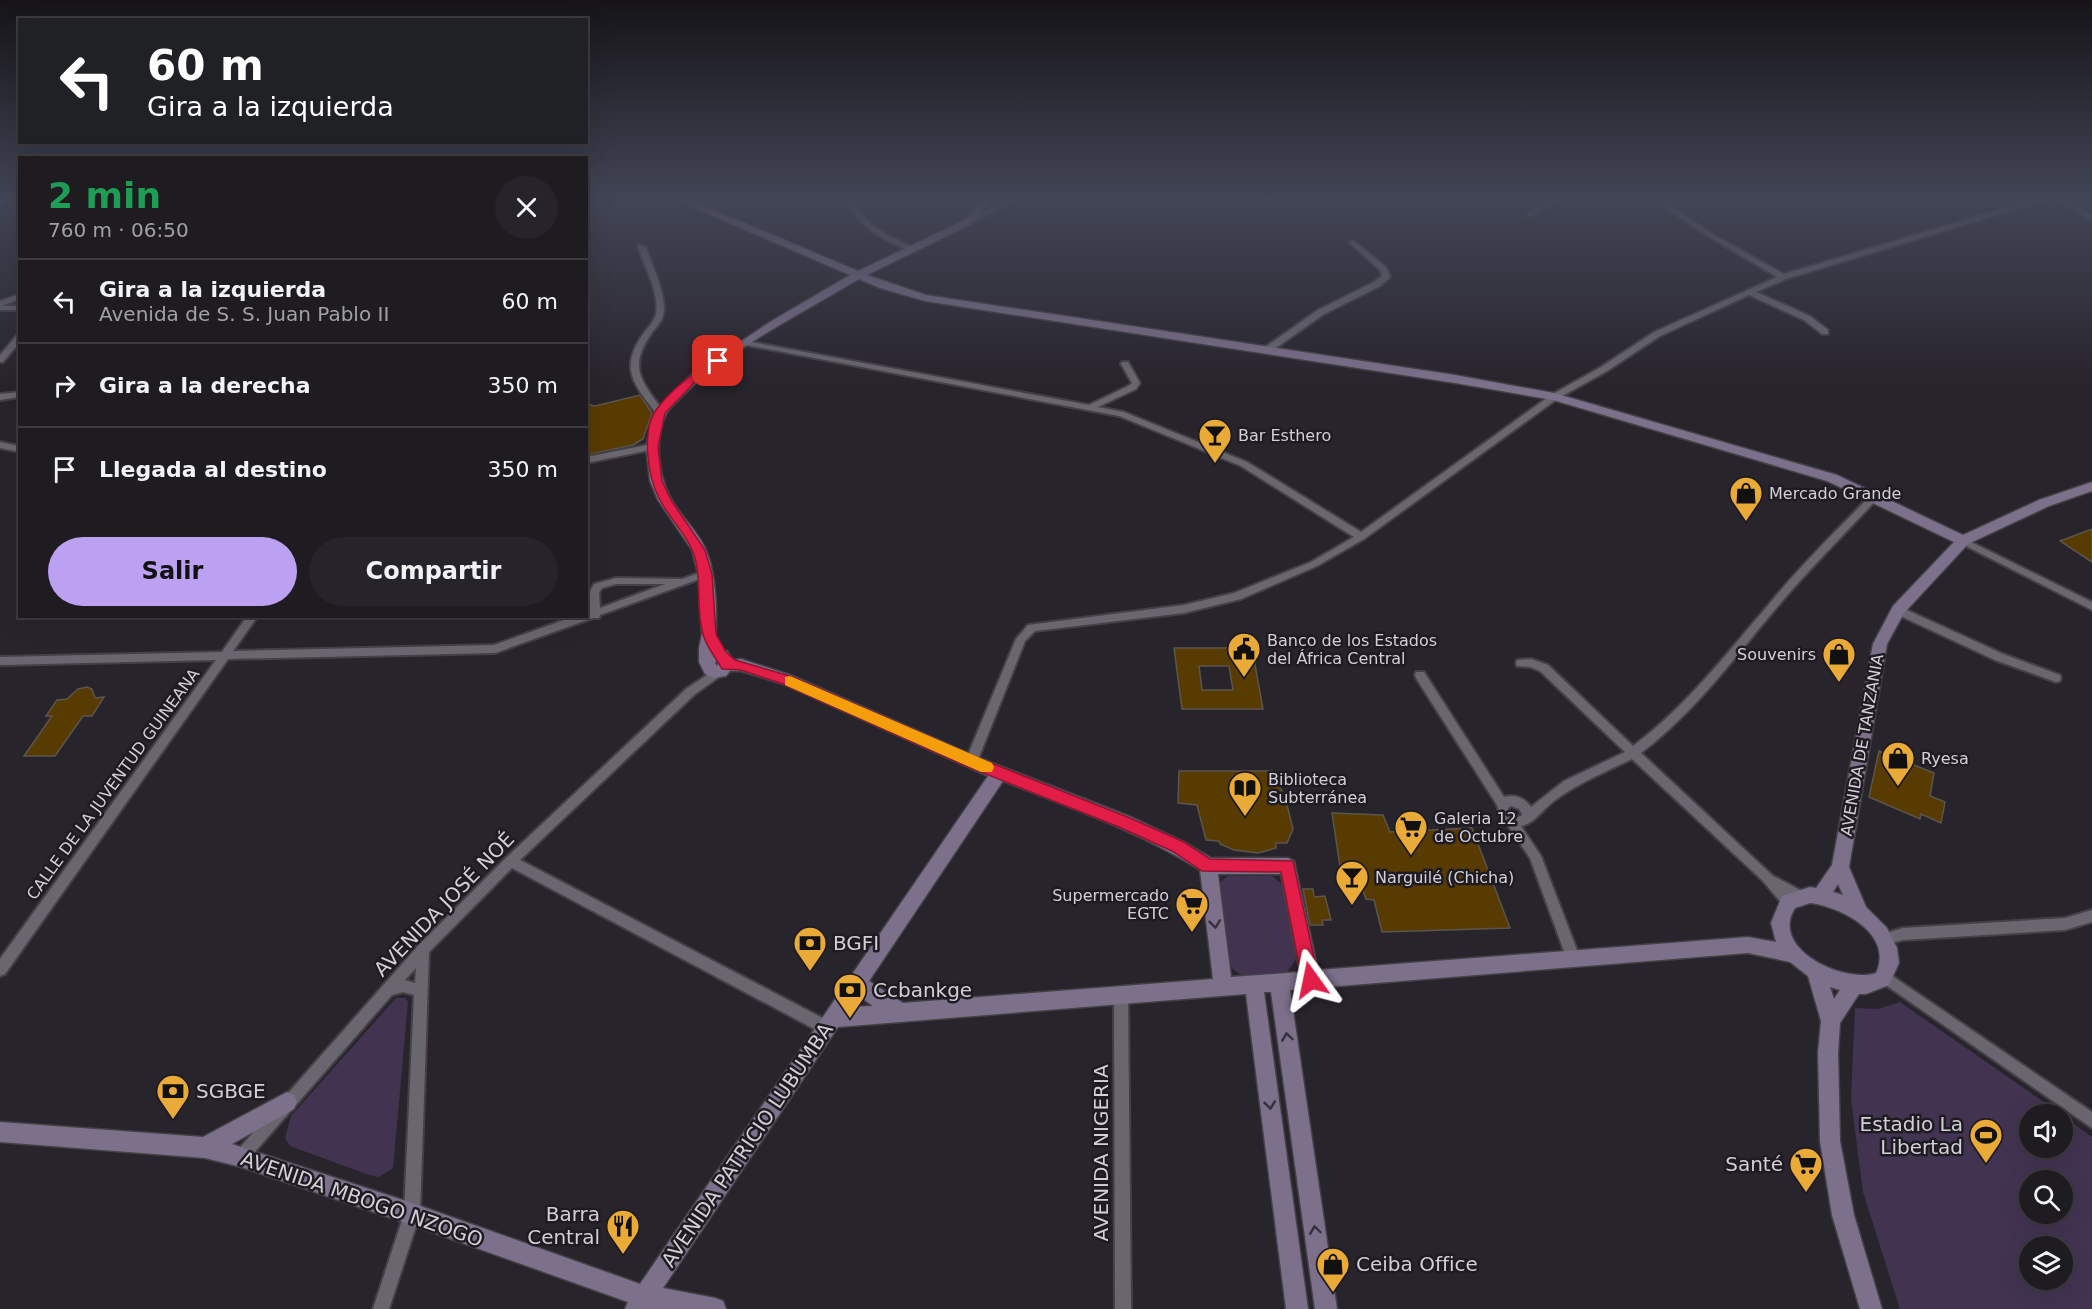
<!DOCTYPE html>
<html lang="es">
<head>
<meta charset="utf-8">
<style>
  :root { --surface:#1e1b21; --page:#26242a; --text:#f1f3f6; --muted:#a1a1a5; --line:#3c393f; --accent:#bca0f2 }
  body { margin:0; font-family:"DejaVu Sans",sans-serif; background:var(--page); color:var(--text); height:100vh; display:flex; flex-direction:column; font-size:22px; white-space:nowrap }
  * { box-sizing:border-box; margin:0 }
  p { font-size:20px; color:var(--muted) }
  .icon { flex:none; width:33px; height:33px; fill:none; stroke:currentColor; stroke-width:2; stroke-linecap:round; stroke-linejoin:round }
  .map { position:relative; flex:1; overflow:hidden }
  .panel { position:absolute; left:18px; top:156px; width:570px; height:462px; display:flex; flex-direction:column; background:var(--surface); border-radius:0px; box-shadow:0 6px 24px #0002,0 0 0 2px var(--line) }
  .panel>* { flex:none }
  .banner { position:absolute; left:18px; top:18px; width:570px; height:126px; border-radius:0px; box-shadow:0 6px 24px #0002,0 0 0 2px var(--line); background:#202124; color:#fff; overflow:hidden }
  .tools { position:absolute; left:2019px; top:1104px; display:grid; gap:12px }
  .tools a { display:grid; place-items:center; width:54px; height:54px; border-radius:50%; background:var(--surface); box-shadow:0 6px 24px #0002,0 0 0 2px var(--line); font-size:30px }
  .pin { position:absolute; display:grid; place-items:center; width:51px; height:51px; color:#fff; margin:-26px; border-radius:12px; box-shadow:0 3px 9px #0006 }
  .me { position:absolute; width:66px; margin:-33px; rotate:348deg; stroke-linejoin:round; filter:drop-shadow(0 0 4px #0008) }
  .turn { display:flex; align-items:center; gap:21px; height:126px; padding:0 30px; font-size:27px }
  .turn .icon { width:78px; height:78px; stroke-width:2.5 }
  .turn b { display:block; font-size:42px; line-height:51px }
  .round { display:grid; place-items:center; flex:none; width:63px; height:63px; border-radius:32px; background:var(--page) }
  .headline { display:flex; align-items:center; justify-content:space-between; height:102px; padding:0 30px }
  h1 { font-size:36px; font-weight:700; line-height:45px; color:#1e9e55 }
  .cta { display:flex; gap:12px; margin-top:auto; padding:12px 30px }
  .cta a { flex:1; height:69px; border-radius:36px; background:var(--accent); color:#111; font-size:24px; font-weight:700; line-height:69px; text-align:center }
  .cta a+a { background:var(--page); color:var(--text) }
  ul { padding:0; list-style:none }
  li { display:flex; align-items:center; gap:18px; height:84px; padding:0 30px; border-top:2px solid var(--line) }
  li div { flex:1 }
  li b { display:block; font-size:22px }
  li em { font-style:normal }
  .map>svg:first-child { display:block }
  .green { fill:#423451; fill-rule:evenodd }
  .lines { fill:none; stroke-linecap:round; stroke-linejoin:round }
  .river { fill:#685180; fill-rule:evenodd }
  .building { fill:#583b01; stroke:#5b554e; stroke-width:1.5; fill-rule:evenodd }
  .street-casing { stroke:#434046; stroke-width:4 }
  .secondary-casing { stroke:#434046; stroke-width:3 }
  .street { fill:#6a666f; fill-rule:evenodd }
  .secondary { fill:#7c708a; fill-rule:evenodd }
  .oneway { stroke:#36303c }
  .route { fill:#e11d48; stroke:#92132f; stroke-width:1.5 }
  .slow { fill:#f59e0b }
  .labels { text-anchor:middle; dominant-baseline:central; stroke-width:5; stroke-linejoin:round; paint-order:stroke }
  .poi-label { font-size:16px; fill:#d2d0d5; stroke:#1e1b22; text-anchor:start }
  .street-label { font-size:16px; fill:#d2d0d5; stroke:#1e1b22 }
  .near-street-label { font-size:20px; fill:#d2d0d5; stroke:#1e1b22 }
  .near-poi-label { font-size:20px; fill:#d2d0d5; stroke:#1e1b22; text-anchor:start }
</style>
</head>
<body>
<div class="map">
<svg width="2092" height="1309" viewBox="0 0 2092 1309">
  <rect width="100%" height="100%" fill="#28242c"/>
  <g class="green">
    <polygon points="1228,876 1272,876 1286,888 1298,957 1286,973 1242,976 1227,964 1216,886"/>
    <polygon points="396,998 405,998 408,1002 393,1168 379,1177 369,1175 290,1146 285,1138 291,1116"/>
    <path d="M1900 1002 2061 1114H2030V1148H2062L2063 1116 2092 1137V1309H1900L1863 1192 1851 1099 1855 1008 1878 1009ZM2062 1180V1214H2030V1180ZM2062 1246V1280H2030V1246Z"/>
  </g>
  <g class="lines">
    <polygon class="river" points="0,200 12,200 0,205"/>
  </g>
  <g class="building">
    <polygon points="640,395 652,413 643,439 633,445 586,455 586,404 595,406"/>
    <polygon points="2092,529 2092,562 2060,541"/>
    <path d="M1174 648H1252L1263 709H1182ZM1199 666H1229L1233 690H1202Z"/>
    <polygon points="87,687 92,689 95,698 104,697 92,716 83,716 55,756 24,756 52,716 46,716 57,700 67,699 78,689"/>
    <polygon points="1879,751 1934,773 1930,796 1945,802 1941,823 1921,814 1920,819 1869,797"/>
    <polygon points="1179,771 1273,771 1286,801 1293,829 1287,843 1276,843 1276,848 1258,853 1234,850 1220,844 1219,841 1206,840 1197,805 1178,803"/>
    <polygon points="1332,813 1383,815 1390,832 1472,828 1510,928 1382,932 1374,900 1366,899 1363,891 1354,883 1342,880"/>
    <polygon points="1303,889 1313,889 1314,897 1325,896 1331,920 1322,920 1323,925 1310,925"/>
  </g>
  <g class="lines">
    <defs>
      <g id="street">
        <path d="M848 200H854C865 227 890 237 915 248V252C908 252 903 248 897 245 875 235 857 224 848 200Z"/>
        <polygon points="1009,200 1018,200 970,223 965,222"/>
        <polygon points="1551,200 1559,200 1531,216 1526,215"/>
        <polygon points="1654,200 1662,200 1712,234 1784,274 2012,206 2036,200 2049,200 2016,209 1786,279 1756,292 1810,316 1828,330 1828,334 1822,334 1804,320 1749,295 1660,336 1607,371 1557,399 1364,539 1317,566 1241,599 1184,613 1035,631 1025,641 977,762 975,765 971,767 967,765 965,762 1016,639 1028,625 1184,605 1234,593 1311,562 1354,537 1241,466 1119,416 746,345 742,343 746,341 1089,405 1130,385 1132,383 1121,364 1122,362 1128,362 1140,383 1136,389 1098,407 1124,412 1247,462 1361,532 1551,395 1601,367 1654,332 1777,277 1708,236"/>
        <polygon points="2055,200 2064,200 2092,215 2092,220"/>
        <polygon points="1350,241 1354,241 1386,267 1390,276 1389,278 1380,286 1324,314 1270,352 1264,352 1264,348 1318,310 1374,282 1382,276 1380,270 1350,243"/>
        <path d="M639 245 646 247C652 267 664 288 664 310 664 320 656 327 651 334 627 368 643 383 664 412L660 415 657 414C636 387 619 370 641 337 646 330 654 322 656 314 660 294 644 265 638 247Z"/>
        <polygon points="20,294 20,299 2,306 20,306 20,310 0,310 0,301"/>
        <polygon points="17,335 20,335 20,342 3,362 0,362 0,355"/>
        <polygon points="20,392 20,397 0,400 0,394"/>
        <polygon points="0,442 20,446 20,452 0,448"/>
        <polygon points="652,444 656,447 655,449 586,463 586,457"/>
        <path d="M1874 494 1877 495 1879 497 1877 499C1844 535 1809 569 1778 606 1734 658 1695 712 1641 753L1773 876 1804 892 1806 896 1804 900 1800 902 1792 898 1794 902 1792 906 1788 908 1784 906 1762 880 1632 759C1605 772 1578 783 1554 801 1543 809 1534 824 1521 826L1541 856 1580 958 1578 962 1573 964 1568 962 1530 858 1506 823 1501 820 1497 805 1416 678 1415 675 1416 672H1424L1504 797C1515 794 1525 798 1531 807L1564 781 1625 752 1540 671 1530 667 1517 666 1516 663 1517 660 1531 659 1548 665 1633 746C1687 706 1727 653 1770 603 1801 565 1837 530 1871 495ZM1511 806 1519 809 1522 814 1521 816 1516 817 1510 813 1508 808Z"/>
        <polygon points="1963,538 2092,602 2092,610 1960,543 1958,541"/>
        <path d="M705 571 710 574 708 576 600 615 599 618H593L495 653 228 659 5 974 0 976V959L216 660 0 665V657L222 652 247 616H258L233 651 494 645 575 616H586V612L590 611 589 593 594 584 616 578 682 579ZM616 584H665L600 608 599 593 602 588Z"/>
        <polygon points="1898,606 2003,654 2060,675 2061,678 2060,681 2056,682 1995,660 1894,613 1893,610 1894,607"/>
        <path d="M719 667 723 668 724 671 723 674 694 695 520 860 832 1023 834 1028 832 1033 827 1035 822 1033 512 868 429 952 420 1214 389 1309H373L404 1214 414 995 403 992 392 995 246 1162 241 1164 236 1162 234 1157 236 1152 418 946 507 857 686 689ZM416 968 415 983 405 980Z"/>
        <polygon points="2092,910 2092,922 2065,930 1903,940 1884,945 1879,943 1878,939 1879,935 1903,928 2065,918"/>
        <polygon points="1885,971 2092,1112 2092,1128 1880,981 1878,977 1880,973"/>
        <polygon points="1121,991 1126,993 1128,997 1131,1309 1115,1309 1114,997 1116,993"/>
      </g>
      <path id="secondary" d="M676 200H690L858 271 965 220 982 200H992L971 224 867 275 926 295 1455 375 1554 393 1837 475 1963 535 2039 500 2092 482V491L2049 506 1968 544 1904 613 1887 644 1849 867 1866 907 1887 928 1897 948 1899 963 1889 985 1866 994H1859L1840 1023 1838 1053 1840 1141 1854 1215 1882 1309H1860L1832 1215 1820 1141 1818 1053 1821 1021 1808 976 1790 962 1748 953 1290 990 1337 1309H1315L1271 992H1264L1308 1309H1286L1246 994 838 1027 663 1288 715 1298 723 1301 726 1309H625L628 1302 412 1225 241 1167 205 1158 0 1142V1122L203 1137 287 1092 294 1095 297 1102 294 1109 232 1144 412 1203 640 1284 988 776 783 684 741 671H730L726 676 714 678 705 674 699 662V648L702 634 698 574 692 550 658 500 650 481 646 447 654 412 691 375 770 322 850 275ZM859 279 880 288 925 301 1455 383 1553 400 1827 481 1954 542 1893 606 1873 644 1832 865 1816 888 1810 887 1782 896 1771 923 1776 942 1748 937 1318 970 1294 861 1288 858H1211L1184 842 1131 817 977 757 793 676 741 659 733 660 727 651 714 649C718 622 717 576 706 550 698 531 680 516 670 497 658 474 654 438 666 414 669 408 677 402 681 397 730 349 800 314 859 279ZM717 659 719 663 717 666 715 663ZM1003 781C1070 808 1139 831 1200 870L1213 979 903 1003 869 981ZM1218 874H1281L1300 972 1231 977ZM1838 884 1843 895 1833 892ZM1810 903C1842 907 1894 934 1876 973 1849 983 1784 956 1790 921 1790 917 1793 912 1795 908ZM1830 987 1840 990 1834 999ZM859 996 873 1006 851 1007Z"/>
    </defs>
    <use href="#street" class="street-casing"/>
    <use href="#secondary" class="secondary-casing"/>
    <use href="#street" class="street"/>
    <use href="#secondary" class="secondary"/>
  </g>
  <defs><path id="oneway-chevron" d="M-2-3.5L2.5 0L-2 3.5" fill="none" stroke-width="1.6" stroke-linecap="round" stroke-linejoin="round" transform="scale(1.5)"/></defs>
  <g class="oneway">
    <use href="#oneway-chevron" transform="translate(1215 924) rotate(83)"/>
    <use href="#oneway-chevron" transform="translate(1287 1037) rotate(-98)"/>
    <use href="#oneway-chevron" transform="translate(1270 1105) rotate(83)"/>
    <use href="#oneway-chevron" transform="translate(1315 1230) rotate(-98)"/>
  </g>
  <linearGradient id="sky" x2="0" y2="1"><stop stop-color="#161418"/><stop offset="0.52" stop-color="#424556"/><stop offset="1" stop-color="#424556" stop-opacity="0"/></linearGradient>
  <rect width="2092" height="384" fill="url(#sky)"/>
  <path class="route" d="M715 359 724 361 698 379 665 413 658 447 662 481 671 500 705 550 712 574 716 634 726 652 735 660 793 677 976 757 1130 818 1184 842 1210 859 1293 861 1319 980 1317 985 1311 988 1305 985 1302 980 1281 872 1202 871 1172 851 1119 827 966 766 783 684 741 670 722 669C717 659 706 647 703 634 695 608 703 579 693 552 686 533 668 517 659 498 648 477 641 431 656 410 671 389 694 373 715 359Z"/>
  <polygon class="slow" points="790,676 992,763 994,767 992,772 981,772 785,685 785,677"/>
  <defs>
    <symbol id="bar-pin" viewBox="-11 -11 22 30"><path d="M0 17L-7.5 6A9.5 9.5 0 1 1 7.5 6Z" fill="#eaaa38" stroke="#1e1b22"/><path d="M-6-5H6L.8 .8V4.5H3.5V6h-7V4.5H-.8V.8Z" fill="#111"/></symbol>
    <symbol id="shop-pin" viewBox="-11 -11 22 30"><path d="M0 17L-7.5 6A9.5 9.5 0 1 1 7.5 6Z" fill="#eaaa38" stroke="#1e1b22"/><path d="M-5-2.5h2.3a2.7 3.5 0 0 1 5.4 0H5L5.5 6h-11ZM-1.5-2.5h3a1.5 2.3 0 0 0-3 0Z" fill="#111"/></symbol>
    <symbol id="civic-pin" viewBox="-11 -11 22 30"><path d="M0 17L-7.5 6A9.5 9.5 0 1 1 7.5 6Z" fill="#eaaa38" stroke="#1e1b22"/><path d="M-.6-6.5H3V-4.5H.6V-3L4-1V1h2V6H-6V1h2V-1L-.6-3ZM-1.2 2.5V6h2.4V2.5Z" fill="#111"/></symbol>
    <symbol id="library-pin" viewBox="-11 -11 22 30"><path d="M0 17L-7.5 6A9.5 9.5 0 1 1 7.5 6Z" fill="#eaaa38" stroke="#1e1b22"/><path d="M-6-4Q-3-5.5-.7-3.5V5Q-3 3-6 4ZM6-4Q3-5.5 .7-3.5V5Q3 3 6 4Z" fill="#111"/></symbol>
    <symbol id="supermarket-pin" viewBox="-11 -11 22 30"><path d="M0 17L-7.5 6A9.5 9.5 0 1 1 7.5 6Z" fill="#eaaa38" stroke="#1e1b22"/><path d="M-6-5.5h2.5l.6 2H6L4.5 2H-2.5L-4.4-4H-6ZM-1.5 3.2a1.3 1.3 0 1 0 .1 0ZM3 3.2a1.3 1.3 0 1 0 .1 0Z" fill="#111"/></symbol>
    <symbol id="bank-pin" viewBox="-11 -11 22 30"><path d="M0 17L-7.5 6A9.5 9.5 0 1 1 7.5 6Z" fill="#eaaa38" stroke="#1e1b22"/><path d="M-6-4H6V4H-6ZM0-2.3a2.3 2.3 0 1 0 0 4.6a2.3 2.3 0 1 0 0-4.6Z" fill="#111"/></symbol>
    <symbol id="stadium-pin" viewBox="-11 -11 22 30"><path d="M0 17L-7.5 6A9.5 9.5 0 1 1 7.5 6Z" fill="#eaaa38" stroke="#1e1b22"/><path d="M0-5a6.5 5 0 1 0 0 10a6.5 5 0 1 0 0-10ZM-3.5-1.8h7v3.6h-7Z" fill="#111"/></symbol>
    <symbol id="restaurant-pin" viewBox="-11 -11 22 30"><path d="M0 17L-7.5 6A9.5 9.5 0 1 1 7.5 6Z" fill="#eaaa38" stroke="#1e1b22"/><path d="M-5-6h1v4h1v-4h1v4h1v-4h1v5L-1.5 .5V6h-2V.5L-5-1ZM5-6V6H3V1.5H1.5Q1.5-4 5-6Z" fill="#111"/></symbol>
  </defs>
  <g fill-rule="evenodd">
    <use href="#bar-pin" x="1196" y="416" width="38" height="52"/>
    <use href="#shop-pin" x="1727" y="474" width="38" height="52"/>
    <use href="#civic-pin" x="1225" y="630" width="38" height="52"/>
    <use href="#shop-pin" x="1820" y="635" width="38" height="52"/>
    <use href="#shop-pin" x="1879" y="739" width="38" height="52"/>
    <use href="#library-pin" x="1226" y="769" width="38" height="52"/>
    <use href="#supermarket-pin" x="1392" y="808" width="38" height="52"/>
    <use href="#bar-pin" x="1333" y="858" width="38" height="52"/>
    <use href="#supermarket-pin" x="1173" y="885" width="38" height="52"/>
    <use href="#bank-pin" x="791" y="924" width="38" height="52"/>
    <use href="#bank-pin" x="831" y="971" width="38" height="52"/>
    <use href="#bank-pin" x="154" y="1072" width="38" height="52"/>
    <use href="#stadium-pin" x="1967" y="1116" width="38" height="52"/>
    <use href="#supermarket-pin" x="1787" y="1145" width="38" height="52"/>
    <use href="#restaurant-pin" x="604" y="1207" width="38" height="52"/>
    <use href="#shop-pin" x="1314" y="1245" width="38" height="52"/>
  </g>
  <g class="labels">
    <g class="poi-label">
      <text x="1238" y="435">Bar Esthero</text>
      <text x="1769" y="493">Mercado Grande</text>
      <text x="1267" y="640">Banco de los Estados<tspan x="1267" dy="18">del África Central</tspan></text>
      <text x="1816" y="654" text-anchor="end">Souvenirs</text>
      <text x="1921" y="758">Ryesa</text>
      <text x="1268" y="779">Biblioteca<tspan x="1268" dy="18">Subterránea</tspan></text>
      <text x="1434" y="818">Galeria 12<tspan x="1434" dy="18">de Octubre</tspan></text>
      <text x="1375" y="877">Narguilé (Chicha)</text>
      <text x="1169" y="895" text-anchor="end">Supermercado<tspan x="1169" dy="18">EGTC</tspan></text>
    </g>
    <g class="street-label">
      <text transform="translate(1862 745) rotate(-80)">AVENIDA DE TANZANIA</text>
      <text transform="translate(113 784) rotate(-54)">CALLE DE LA JUVENTUD GUINEANA</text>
    </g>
    <g class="near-street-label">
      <text transform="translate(444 904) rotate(-46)">AVENIDA JOSÉ NOÉ</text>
      <text transform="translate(747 1145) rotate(-56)">AVENIDA PATRICIO LUBUMBA</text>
      <text transform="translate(1101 1153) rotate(-90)">AVENIDA NIGERIA</text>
      <text transform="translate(362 1199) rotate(19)">AVENIDA MBOGO NZOGO</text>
    </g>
    <g class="near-poi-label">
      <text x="833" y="943">BGFI</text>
      <text x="873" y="990">Ccbankge</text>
      <text x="196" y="1091">SGBGE</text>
      <text x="1963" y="1124" text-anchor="end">Estadio La<tspan x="1963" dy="23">Libertad</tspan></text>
      <text x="1783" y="1164" text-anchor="end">Santé</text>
      <text x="600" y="1214" text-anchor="end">Barra<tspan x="600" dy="23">Central</tspan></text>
      <text x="1356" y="1264">Ceiba Office</text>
    </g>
  </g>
</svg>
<div class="tools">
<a><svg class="icon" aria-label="sound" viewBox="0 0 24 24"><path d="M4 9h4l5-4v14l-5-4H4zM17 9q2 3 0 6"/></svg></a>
<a><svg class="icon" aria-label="search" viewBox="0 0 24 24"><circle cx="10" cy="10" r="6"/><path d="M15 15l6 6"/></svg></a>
<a><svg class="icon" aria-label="layers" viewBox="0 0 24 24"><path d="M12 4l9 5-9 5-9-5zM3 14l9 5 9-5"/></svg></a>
</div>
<div class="pin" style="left:718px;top:361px;background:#d93025"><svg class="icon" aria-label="arrive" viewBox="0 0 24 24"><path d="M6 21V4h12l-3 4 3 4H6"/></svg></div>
<svg class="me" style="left:1311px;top:980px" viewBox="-20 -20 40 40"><path d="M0-17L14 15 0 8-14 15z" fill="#e11d48" stroke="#fff" stroke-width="4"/></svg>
<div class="banner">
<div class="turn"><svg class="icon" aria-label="left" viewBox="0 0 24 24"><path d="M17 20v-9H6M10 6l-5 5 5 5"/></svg><div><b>60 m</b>Gira a la izquierda</div></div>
</div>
<section class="panel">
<div class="headline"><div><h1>2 min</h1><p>760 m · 06:50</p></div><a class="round"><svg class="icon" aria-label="close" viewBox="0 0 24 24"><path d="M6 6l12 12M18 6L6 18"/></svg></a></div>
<ul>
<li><svg class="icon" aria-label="left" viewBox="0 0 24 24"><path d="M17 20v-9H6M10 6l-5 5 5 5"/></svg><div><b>Gira a la izquierda</b><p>Avenida de S. S. Juan Pablo II</p></div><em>60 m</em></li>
<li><svg class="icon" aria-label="right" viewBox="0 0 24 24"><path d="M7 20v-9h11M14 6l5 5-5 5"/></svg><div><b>Gira a la derecha</b></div><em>350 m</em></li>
<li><svg class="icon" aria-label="arrive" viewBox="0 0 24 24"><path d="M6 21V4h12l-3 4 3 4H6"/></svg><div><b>Llegada al destino</b></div><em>350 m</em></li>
</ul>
<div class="cta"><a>Salir</a><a>Compartir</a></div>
</section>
</div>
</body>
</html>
